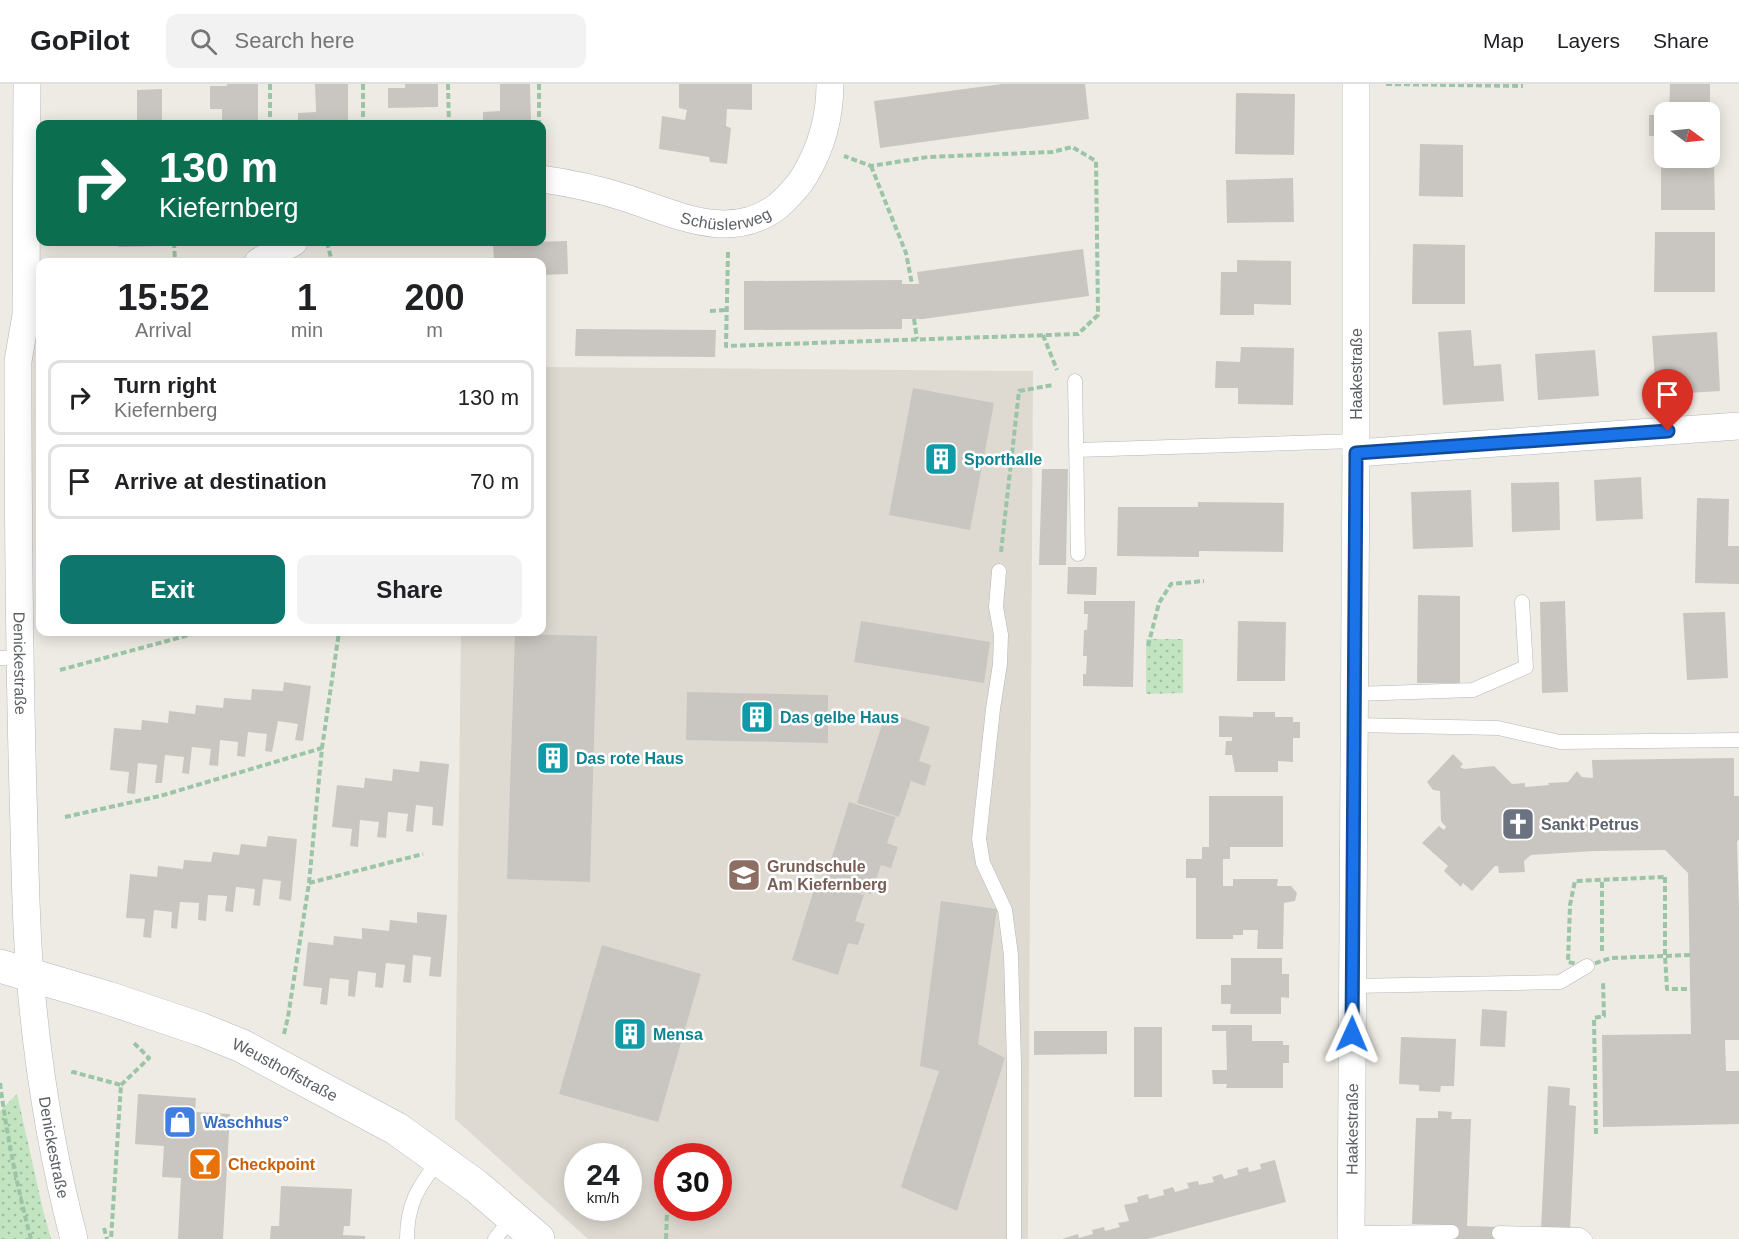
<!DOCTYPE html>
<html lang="en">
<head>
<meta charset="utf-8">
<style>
  :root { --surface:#fff; --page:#f2f2f2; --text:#202124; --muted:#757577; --line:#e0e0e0; --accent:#0f766e }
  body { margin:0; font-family:Arial,sans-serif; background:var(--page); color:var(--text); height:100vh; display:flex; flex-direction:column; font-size:22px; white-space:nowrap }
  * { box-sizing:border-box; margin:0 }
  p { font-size:20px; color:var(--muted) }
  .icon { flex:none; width:33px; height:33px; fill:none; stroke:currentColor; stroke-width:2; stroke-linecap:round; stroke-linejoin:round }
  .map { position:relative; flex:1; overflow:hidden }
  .sheet { position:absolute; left:36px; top:174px; width:510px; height:378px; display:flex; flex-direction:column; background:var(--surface); border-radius:12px; box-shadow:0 3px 15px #0003 }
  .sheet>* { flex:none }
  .guide { position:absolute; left:36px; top:36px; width:510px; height:126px; border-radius:12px; box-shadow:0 3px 15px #0003; background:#0b6e4f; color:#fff; overflow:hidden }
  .needle { width:39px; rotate:105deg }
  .tools { position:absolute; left:1654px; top:18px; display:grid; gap:12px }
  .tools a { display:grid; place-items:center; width:66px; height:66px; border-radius:12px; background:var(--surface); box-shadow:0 3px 15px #0003; font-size:30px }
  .speed { position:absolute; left:564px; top:1059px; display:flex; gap:12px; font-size:30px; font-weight:700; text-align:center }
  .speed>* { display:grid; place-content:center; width:78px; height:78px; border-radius:50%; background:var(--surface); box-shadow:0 3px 15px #0003; line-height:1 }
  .speed small { font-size:15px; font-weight:400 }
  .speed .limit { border:9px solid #d22; background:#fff; color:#111 }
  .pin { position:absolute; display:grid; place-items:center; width:51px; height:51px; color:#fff; margin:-62px -26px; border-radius:50% 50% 50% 0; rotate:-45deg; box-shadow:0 0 6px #0007 }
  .pin .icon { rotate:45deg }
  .me { position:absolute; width:66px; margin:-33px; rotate:1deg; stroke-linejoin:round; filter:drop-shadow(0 0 4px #0008) }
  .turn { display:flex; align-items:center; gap:21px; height:126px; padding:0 24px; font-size:27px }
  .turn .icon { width:78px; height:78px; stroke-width:2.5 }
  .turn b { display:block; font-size:42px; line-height:51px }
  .eta { display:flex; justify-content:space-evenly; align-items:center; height:102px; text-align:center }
  .eta b { font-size:36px; font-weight:800; line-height:42px }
  .action { display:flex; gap:12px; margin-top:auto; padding:12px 24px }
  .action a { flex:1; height:69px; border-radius:12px; background:var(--accent); color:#fff; font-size:24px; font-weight:800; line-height:69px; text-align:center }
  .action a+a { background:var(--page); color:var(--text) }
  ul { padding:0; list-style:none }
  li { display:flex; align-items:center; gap:18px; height:75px; margin:0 12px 9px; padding:0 12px; border:3px solid var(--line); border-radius:12px }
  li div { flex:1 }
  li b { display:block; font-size:22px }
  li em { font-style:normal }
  header { display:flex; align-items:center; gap:36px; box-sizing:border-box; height:84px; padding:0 30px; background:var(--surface); border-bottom:2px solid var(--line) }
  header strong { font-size:28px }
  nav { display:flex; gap:33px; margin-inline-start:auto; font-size:21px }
  .search { width:420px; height:54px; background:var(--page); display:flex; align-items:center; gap:15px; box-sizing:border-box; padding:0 21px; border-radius:12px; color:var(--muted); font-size:22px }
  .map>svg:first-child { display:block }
  .education { fill:#dedad2; fill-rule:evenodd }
  .park { fill:url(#park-dots) }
  .building { fill:#c9c6c1 }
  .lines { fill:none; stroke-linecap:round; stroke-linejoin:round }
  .lane-casing { stroke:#b4b6ba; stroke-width:15 }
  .street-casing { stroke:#b4b6ba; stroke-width:28 }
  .secondary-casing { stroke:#b5b8bd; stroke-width:34 }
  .path { stroke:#9bc5a6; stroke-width:4; stroke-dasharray:6 3; stroke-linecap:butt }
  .lane { stroke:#fff; stroke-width:14 }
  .street { stroke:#fff; stroke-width:27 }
  .secondary { stroke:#fff; stroke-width:33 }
  .route-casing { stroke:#114b97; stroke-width:15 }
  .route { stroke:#1a73e8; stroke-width:10 }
  .labels { text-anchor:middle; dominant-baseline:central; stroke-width:5; stroke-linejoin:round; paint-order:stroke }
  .street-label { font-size:16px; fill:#5c5f64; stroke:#fff }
  .culture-label { font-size:16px; font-weight:bold; fill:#0d838f; stroke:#fff; text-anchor:start }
  .worship-label { font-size:16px; font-weight:bold; fill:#5b616d; stroke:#fff; text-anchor:start }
  .education-label { font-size:16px; font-weight:bold; fill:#785e54; stroke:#fff; text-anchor:start }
  .shop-label { font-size:16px; font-weight:bold; fill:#366cbe; stroke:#fff; text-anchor:start }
  .food-label { font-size:16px; font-weight:bold; fill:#c56008; stroke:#fff; text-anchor:start }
</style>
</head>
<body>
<header>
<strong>GoPilot</strong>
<div class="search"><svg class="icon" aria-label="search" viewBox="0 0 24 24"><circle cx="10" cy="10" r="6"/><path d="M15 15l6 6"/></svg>Search here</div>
<nav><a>Map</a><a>Layers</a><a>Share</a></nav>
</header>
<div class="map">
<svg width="1739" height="1155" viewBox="0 0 1739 1155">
  <defs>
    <pattern id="park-dots" width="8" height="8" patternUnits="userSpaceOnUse" patternTransform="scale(1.5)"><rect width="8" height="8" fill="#c2e4c1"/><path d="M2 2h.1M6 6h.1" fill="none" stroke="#a1bca0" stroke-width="1.8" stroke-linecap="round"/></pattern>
  </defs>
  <rect width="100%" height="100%" fill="#eeebe4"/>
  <path class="education" d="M542 283 1033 287 1028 1155H588L455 1035 461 548H542ZM578 1072H628V1124H578ZM668 1072H718V1124H668Z"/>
  <g class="park">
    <polygon points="1146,555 1183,555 1183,609 1146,610"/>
    <polygon points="17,1010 43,1126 51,1155 0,1155 0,1027"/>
  </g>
  <g class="building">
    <polygon points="227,0 258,0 258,40 222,40 222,25 210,25 210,2 227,2"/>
    <polygon points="315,0 348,0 348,40 298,40 298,29 316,28"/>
    <polygon points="405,0 438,0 438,23 388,24 388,4 405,4"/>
    <polygon points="500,0 530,0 531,40 483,40 483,28 500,27"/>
    <polygon points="679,0 752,0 752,26 727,25 726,42 731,44 727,80 710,78 709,73 659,65 662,32 685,36 687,26 679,24"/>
    <polygon points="1002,0 1085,0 1089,35 880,64 874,17"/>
    <polygon points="1670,0 1710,0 1710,28 1669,28"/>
    <polygon points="162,5 162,40 137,40 137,6"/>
    <polygon points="1236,9 1295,10 1294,71 1235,70"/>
    <rect x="1649" y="31" width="16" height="21"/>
    <polygon points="1420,60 1463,61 1463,113 1419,112"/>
    <polygon points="1714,76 1715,126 1661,126 1661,77"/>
    <polygon points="1293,94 1294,138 1227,139 1226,96"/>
    <polygon points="1655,148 1715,148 1715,208 1654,208"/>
    <polygon points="567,157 568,190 542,191 542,178 494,178 493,159"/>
    <polygon points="118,158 164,158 165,162 118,163"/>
    <polygon points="1413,160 1465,161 1465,220 1412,220"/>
    <polygon points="1083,165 1089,212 923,235 902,235 902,245 744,246 744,197 902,196 902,200 919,200 917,188"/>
    <polygon points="1237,176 1291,177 1291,221 1254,220 1254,231 1220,231 1221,188 1237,188"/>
    <polygon points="542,209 545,210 543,224 542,224"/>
    <polygon points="576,245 716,246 715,273 575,272"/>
    <polygon points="1471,246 1474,282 1501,280 1504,317 1443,321 1438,248"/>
    <polygon points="1717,248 1720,307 1656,311 1652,252"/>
    <polygon points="1241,263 1294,264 1293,321 1238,320 1238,304 1215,304 1216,277 1240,278"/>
    <polygon points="1595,266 1599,312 1538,316 1535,270"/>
    <polygon points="913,304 994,319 970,446 889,431"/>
    <polygon points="1042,385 1068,385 1066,481 1039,481"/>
    <polygon points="1641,393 1643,435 1596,437 1594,396"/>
    <polygon points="1559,398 1560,446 1512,448 1511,399"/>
    <polygon points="1471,406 1473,463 1413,465 1411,408"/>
    <polygon points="1697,414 1729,415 1728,462 1739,462 1739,500 1695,499"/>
    <polygon points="1198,418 1284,419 1283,468 1199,467 1199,473 1117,472 1118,423 1198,423"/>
    <polygon points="1068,483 1097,483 1096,511 1067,510"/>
    <polygon points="1418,511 1460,512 1460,599 1417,599"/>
    <polygon points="1084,517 1135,517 1133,603 1083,602 1083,590 1086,590 1087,572 1083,572 1084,546 1087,546 1088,530 1084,530"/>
    <polygon points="1565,517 1568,608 1542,609 1540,518"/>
    <polygon points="1725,528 1728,594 1687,596 1683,529"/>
    <polygon points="861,537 990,558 984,599 854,578"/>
    <polygon points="1238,537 1286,538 1285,597 1237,597"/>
    <polygon points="515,550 597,552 590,798 507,795"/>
    <polygon points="284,598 311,602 303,657 295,656 298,640 278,637 272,668 265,667 267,650 248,648 245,673 237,672 238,658 220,656 218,682 209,681 211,665 192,663 189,690 182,689 184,673 165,671 162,699 155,699 157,681 138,679 135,710 127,709 129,688 110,686 114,644 141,646 142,636 168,639 169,627 195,630 196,621 223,624 224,614 251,616 252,605 283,607"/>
    <polygon points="687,608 828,611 828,659 686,656"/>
    <polygon points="886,628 930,643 919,677 931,681 925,702 911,697 899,733 857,719"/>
    <polygon points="1253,628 1275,628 1275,633 1293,633 1293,638 1300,638 1300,654 1293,654 1293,678 1278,677 1278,688 1235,688 1232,671 1225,671 1226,657 1232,657 1232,653 1219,653 1219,632 1253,633"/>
    <polygon points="1453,670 1463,680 1460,683 1464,685 1494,682 1512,700 1525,699 1525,703 1549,701 1548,699 1568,698 1577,687 1582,693 1593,694 1592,676 1734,674 1734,712 1739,712 1739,755 1737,758 1739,823 1739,956 1725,956 1726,987 1739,987 1739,1040 1603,1043 1602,951 1691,950 1688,789 1665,766 1594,767 1531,771 1524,777 1525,788 1499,789 1498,782 1495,782 1472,807 1463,799 1461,803 1444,787 1448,782 1422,759 1439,742 1444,746 1446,743 1441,737 1440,707 1433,706 1427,698"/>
    <polygon points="420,677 449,680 443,742 432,741 433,723 416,721 413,748 406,747 408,730 388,728 386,754 377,753 379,738 360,736 358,763 350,762 352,745 332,743 337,701 364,704 365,694 392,697 393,685 419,688"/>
    <polygon points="1209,712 1283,712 1283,763 1230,763 1230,775 1223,775 1223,802 1233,802 1233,795 1278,795 1277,802 1291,802 1297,809 1295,817 1284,819 1283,865 1257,865 1258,846 1243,846 1243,851 1233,851 1233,855 1196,855 1196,794 1186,794 1186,775 1202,775 1202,763 1209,763"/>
    <polygon points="849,718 896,733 887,759 898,763 891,784 881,781 871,810 825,795"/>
    <polygon points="268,752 297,755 291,817 279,815 281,797 263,795 260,822 253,821 255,805 236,803 233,828 225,827 227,812 208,811 206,837 198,836 199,819 180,818 177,845 171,844 172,828 154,826 151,854 143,853 145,835 126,834 130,790 157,793 158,782 183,785 184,776 211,778 213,768 239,771 241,760 266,763"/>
    <polygon points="817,796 864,811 855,837 865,840 858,861 848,859 838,891 792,876"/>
    <polygon points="941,817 997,825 978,960 1005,974 957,1127 901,1103 939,987 920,982"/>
    <polygon points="417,828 447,831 441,893 429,892 431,873 413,871 411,899 403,898 405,881 386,879 383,904 375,903 376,889 358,887 355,913 348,912 349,896 330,894 327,921 320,920 322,904 303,902 308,858 333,861 334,852 362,855 362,844 389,847 390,836 417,839"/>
    <polygon points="602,861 701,890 658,1038 559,1010"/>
    <polygon points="1231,874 1282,874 1282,890 1289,890 1289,914 1281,913 1281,930 1230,930 1231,920 1221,920 1221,901 1231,901"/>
    <polygon points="1482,925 1507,927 1505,963 1480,962"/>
    <polygon points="1212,941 1252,941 1252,957 1283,957 1283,961 1289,961 1289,979 1283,979 1283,1004 1226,1004 1227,1000 1213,1000 1212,986 1227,986 1226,947 1212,947"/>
    <rect x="1134" y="943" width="28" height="70"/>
    <polygon points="1034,947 1107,947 1107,970 1034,971"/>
    <polygon points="1401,953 1456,955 1454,1002 1441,1002 1440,1008 1419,1007 1419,1001 1399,1000"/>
    <polygon points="1548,1002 1570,1004 1569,1021 1576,1022 1570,1146 1541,1145"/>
    <polygon points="138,1010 196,1014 195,1028 230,1030 223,1155 178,1155 181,1094 162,1093 164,1062 135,1060"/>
    <polygon points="1438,1027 1452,1028 1451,1035 1471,1035 1467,1142 1499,1143 1499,1155 1451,1155 1452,1141 1412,1140 1416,1034 1438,1034"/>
    <polygon points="1275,1076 1286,1118 1148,1155 1062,1155 1078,1150 1079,1154 1093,1150 1092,1146 1104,1143 1105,1147 1120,1143 1118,1139 1129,1137 1124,1121 1138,1118 1137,1113 1148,1110 1149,1115 1164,1111 1163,1106 1173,1103 1175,1108 1189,1104 1187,1099 1198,1097 1199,1101 1214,1098 1212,1093 1222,1090 1224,1095 1238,1091 1237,1086 1248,1083 1249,1088 1261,1085 1260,1080"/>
    <polygon points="281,1102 352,1105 350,1142 344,1142 343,1151 365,1152 365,1155 270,1155 271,1142 279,1142"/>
  </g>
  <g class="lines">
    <defs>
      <g id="lane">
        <polyline points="1075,297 1078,470"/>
        <polyline points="1077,366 1356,357"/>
        <polyline points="999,487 996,523 1001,551 1000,580 993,625 979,755 983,779 1005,826 1011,871 1014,979 1014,1155"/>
        <polyline points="0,574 19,574"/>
        <polyline points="1354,610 1473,606 1526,583 1522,518"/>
        <polyline points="1354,641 1498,644 1560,658 1739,656"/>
        <polyline points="1353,902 1560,898 1587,882"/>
        <polyline points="1351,1149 1452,1148"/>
        <polyline points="1499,1149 1580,1151 1585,1155"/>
        <path d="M407 1155C407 1120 418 1103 439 1076"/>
        <polyline points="495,1155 512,1133"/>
      </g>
      <g id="street">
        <path id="s1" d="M27 0 26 231 18 277C18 421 19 565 23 709 25 770 25 831 30 891 37 977 52 1071 74 1155"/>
        <path id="s2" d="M542 95C570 99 598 105 626 114 676 130 730 159 778 122 788 113 798 103 805 91 821 64 830 32 830 0"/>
        <polyline points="258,178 294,158"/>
        <polyline points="1356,369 1739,342"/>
        <path id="s3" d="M1351 1155 1356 369V0"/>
      </g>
      <g id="secondary">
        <path id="s4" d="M0 882 108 914 200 945 242 962 397 1045 476 1102 538 1155"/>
      </g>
    </defs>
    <use href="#lane" class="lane-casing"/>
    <use href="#street" class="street-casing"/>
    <use href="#secondary" class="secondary-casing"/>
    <g class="path">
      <polyline points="270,0 270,40"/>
      <polyline points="363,0 363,40"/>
      <polyline points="448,0 449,40"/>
      <polyline points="539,0 539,40"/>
      <polyline points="1386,0 1523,2"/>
      <polyline points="871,82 906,169 912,200"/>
      <polyline points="174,158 175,178"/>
      <polyline points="327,158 332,178"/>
      <polyline points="728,168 726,262 1078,250 1098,231 1096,77 1072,63 1052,68 928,73 871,82 844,72"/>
      <polyline points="710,227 726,226"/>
      <polyline points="914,235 917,255"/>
      <polyline points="1043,251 1057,286"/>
      <polyline points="1001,468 1019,307 1053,301"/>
      <polyline points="1148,562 1159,519 1171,500 1204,497"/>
      <polyline points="60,586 200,548"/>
      <polyline points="65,733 160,712 322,664"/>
      <polygon points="1665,793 1665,872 1611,874 1587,882 1568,878 1570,821 1575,797"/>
      <polyline points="309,799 423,770"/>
      <polyline points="1602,867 1602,795"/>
      <polyline points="1690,871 1665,872 1667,905 1690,905"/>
      <polyline points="284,950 288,933 309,799 322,664 339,548"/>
      <polyline points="73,990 73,988 121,1001 111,1155"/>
      <path d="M0 999C7 1052 17 1103 31 1155"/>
      <polyline points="121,1001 149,974 133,958"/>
      <polyline points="1596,1050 1594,934 1604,932 1603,898"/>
      <polyline points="104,1144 107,1155"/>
      <polyline points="666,1155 667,1128"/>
    </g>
    <use href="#lane" class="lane"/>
    <use href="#street" class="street"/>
    <use href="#secondary" class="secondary"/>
  </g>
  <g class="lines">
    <defs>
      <polyline id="route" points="1352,950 1356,369 1668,347"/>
    </defs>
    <use href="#route" class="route-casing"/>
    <use href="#route" class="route"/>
  </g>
  <defs>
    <symbol id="building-square" viewBox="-11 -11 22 22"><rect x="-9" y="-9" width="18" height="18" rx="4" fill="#0f9aa8" stroke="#fff"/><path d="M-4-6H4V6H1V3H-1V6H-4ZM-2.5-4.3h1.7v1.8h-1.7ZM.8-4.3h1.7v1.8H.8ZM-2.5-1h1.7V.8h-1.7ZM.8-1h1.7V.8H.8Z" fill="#fff"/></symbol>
    <symbol id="church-square" viewBox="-11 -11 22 22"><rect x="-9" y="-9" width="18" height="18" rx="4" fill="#6b7280" stroke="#fff"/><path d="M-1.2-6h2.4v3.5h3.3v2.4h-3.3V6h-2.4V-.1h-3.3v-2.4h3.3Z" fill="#fff"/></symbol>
    <symbol id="school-square" viewBox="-11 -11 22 22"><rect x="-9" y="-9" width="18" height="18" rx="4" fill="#8d6e63" stroke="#fff"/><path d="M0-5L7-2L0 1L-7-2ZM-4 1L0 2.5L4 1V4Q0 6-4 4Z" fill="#fff"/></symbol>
    <symbol id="shop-square" viewBox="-11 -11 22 22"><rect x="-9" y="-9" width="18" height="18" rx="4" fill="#3f7fe0" stroke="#fff"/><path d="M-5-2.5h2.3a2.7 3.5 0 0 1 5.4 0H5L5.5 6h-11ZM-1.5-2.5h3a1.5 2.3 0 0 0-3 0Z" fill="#fff"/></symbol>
    <symbol id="bar-square" viewBox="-11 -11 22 22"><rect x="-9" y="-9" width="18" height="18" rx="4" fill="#e8710a" stroke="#fff"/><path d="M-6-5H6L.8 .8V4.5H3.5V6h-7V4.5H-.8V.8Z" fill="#fff"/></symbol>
  </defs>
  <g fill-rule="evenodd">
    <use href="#building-square" x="922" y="356" width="38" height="38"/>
    <use href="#building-square" x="738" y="614" width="38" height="38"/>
    <use href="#building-square" x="534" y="655" width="38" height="38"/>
    <use href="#church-square" x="1499" y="721" width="38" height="38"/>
    <use href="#school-square" x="725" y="772" width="38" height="38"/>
    <use href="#building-square" x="611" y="931" width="38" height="38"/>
    <use href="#shop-square" x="161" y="1019" width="38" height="38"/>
    <use href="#bar-square" x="186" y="1061" width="38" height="38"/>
  </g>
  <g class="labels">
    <g class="street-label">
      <text stroke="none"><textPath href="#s2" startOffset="190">Schüslerweg</textPath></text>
      <text transform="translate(1356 290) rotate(-90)">Haakestraße</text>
      <text stroke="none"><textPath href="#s1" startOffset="580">Denickestraße</textPath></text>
      <text stroke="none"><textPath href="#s4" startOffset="304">Weusthoffstraße</textPath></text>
      <text stroke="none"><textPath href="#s3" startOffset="110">Haakestraße</textPath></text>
      <text stroke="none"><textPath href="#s1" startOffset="1066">Denickestraße</textPath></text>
    </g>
    <g class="culture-label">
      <text x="964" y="375">Sporthalle</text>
      <text x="780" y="633">Das gelbe Haus</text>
      <text x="576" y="674">Das rote Haus</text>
      <text x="653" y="950">Mensa</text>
    </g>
    <g class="worship-label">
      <text x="1541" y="740">Sankt Petrus</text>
    </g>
    <g class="education-label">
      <text x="767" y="782">Grundschule<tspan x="767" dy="18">Am Kiefernberg</tspan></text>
    </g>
    <g class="shop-label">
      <text x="203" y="1038">Waschhus°</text>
    </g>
    <g class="food-label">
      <text x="228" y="1080">Checkpoint</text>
    </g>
  </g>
</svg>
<div class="tools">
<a><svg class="needle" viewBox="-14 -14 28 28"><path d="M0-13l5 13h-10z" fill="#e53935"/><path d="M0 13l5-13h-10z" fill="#757577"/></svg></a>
</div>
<div class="speed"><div>24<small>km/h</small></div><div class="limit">30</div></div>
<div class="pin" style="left:1668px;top:347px;background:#d93025"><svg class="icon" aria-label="arrive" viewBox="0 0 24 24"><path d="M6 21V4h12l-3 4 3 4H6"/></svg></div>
<svg class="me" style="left:1352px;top:950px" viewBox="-20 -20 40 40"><path d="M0-17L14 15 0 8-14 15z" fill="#1a73e8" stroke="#fff" stroke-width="4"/></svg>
<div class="guide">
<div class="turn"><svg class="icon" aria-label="right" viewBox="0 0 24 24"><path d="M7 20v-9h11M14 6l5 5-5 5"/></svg><div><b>130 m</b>Kiefernberg</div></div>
</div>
<section class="sheet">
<div class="eta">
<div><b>15:52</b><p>Arrival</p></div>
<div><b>1</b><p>min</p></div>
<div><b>200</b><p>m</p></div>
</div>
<ul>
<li><svg class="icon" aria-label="right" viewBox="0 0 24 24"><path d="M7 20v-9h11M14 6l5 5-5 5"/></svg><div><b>Turn right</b><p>Kiefernberg</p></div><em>130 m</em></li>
<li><svg class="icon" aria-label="arrive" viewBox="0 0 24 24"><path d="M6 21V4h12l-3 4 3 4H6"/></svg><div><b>Arrive at destination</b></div><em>70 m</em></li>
</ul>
<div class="action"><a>Exit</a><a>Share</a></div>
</section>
</div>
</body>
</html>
